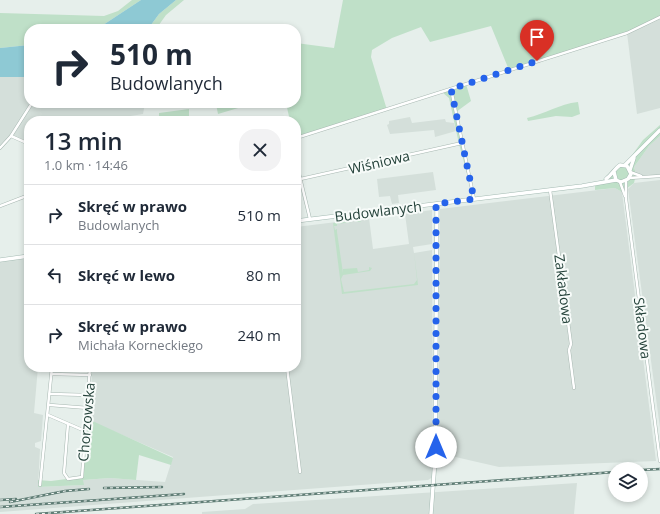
<!DOCTYPE html>
<html lang="pl">
<head>
<meta charset="utf-8">
<style>
  :root { --surface:#fff; --page:#f2f2f3; --text:#1f2937; --muted:#747a83; --line:#e0e1e3 }
  body { margin:0; font-family:"Open Sans",sans-serif; background:var(--page); color:var(--text); height:100vh; display:flex; flex-direction:column; font-size:15px; white-space:nowrap }
  * { box-sizing:border-box; margin:0 }
  p { font-size:13px; color:var(--muted) }
  .icon { flex:none; width:22px; height:22px; fill:none; stroke:currentColor; stroke-width:2; stroke-linecap:round; stroke-linejoin:round }
  .map { position:relative; flex:1; overflow:hidden }
  .sheet { position:absolute; left:24px; top:116px; width:277px; height:256px; display:flex; flex-direction:column; background:var(--surface); border-radius:16px; box-shadow:0 2px 6px #0003 }
  .sheet>* { flex:none }
  .hud { position:absolute; left:24px; top:24px; width:277px; height:84px; border-radius:16px; box-shadow:0 2px 6px #0003; background:#fff; color:var(--text); overflow:hidden }
  .controls { position:absolute; left:608px; top:462px; display:grid; gap:8px }
  .controls a { display:grid; place-items:center; width:40px; height:40px; border-radius:50%; background:var(--surface); box-shadow:0 2px 6px #0003; font-size:20px }
  .pin { position:absolute; display:grid; place-items:center; width:34px; height:34px; color:#fff; margin:-41px -17px; border-radius:50% 50% 50% 0; rotate:-45deg; box-shadow:0 0 4px #0007 }
  .pin .icon { rotate:45deg }
  .me { position:absolute; width:44px; margin:-22px; rotate:0deg; stroke-linejoin:round; filter:drop-shadow(0 0 3px #0008) }
  .turn { display:flex; align-items:center; gap:14px; height:84px; padding:0 20px; font-size:18px }
  .turn .icon { width:52px; height:52px; stroke-width:2.5 }
  .turn b { display:block; font-size:28px; line-height:34px }
  .round { display:grid; place-items:center; flex:none; width:42px; height:42px; border-radius:16px; background:var(--page) }
  .head { display:flex; align-items:center; justify-content:space-between; height:68px; padding:0 20px }
  h1 { font-size:24px; font-weight:600; line-height:30px }
  ul { padding:0; list-style:none }
  li { display:flex; align-items:center; gap:12px; height:60px; padding:0 20px; border-top:1px solid var(--line) }
  li div { flex:1 }
  li b { display:block; font-size:15px }
  li em { font-style:normal }
  .map>svg:first-child { display:block }
  .built { fill:#d4dfda }
  .green { fill:#bfe0c8 }
  .water { fill:#8ec9d4 }
  .lines { fill:none; stroke-linecap:round; stroke-linejoin:round }
  .street-casing { stroke:#a8b8b2; stroke-width:3.5 }
  .secondary-casing { stroke:#a4bbb3; stroke-width:4.5 }
  .street { stroke:#fff; stroke-width:2.5 }
  .secondary { stroke:#fff; stroke-width:3.5 }
  .rail-casing { stroke:#5f7d75; stroke-width:2.5 }
  .rail { stroke:#f7fbf9; stroke-width:1; stroke-dasharray:3; stroke-linecap:butt }
  .route { stroke:#2563eb; stroke-width:7; stroke-dasharray:0 12.6 }
  .labels { text-anchor:middle; dominant-baseline:central; stroke-width:4; stroke-linejoin:round; paint-order:stroke }
  .street-label { font-size:14px; fill:#24423a; stroke:#f7fbf9 }
</style>
</head>
<body>
<div class="map">
<svg width="660" height="514" viewBox="0 0 660 514">
  <rect width="100%" height="100%" fill="#e6efeb"/>
  <g class="built">
    <polygon points="660,17 660,108 637,114 627,33"/>
    <polygon points="0,77 29,77 29,103 145,103 143,114 99,121 29,121 29,144 11,136 0,146"/>
    <polygon points="410,117 412,123 445,119 446,122 454,123 456,131 435,137 434,130 390,134 387,125 389,124 389,121"/>
    <polygon points="660,136 660,176 644,176 636,174 634,167 649,146"/>
    <polygon points="433,172 436,190 398,195 399,203 392,204 390,196 379,197 377,179"/>
    <polygon points="660,180 660,428 628,189 634,183"/>
    <polygon points="615,188 622,192 656,461 499,467 438,453 440,209"/>
    <polygon points="432,210 432,244 413,247 414,253 432,250 433,477 428,480 0,512 0,260 29,256 29,367 38,367 34,413 43,415 41,441 35,443 35,447 40,449 38,487 83,485 83,480 110,478 165,482 173,457 90,421 92,367 296,367 296,227 369,218 373,249 409,244 405,214"/>
    <polygon points="577,483 574,514 202,514 202,512 245,509 253,504"/>
  </g>
  <g class="green">
    <polygon points="132,0 141,0 97,29 29,29 29,45 0,48 0,13 104,16 118,11"/>
    <polygon points="176,0 184,0 166,15 156,29 148,29 159,14"/>
    <polygon points="343,0 660,0 660,17 627,33 509,70 491,26 430,42 421,27 392,38 372,50 371,57 387,110 296,138 296,121 290,121 286,103 296,103 296,43 334,48"/>
    <polygon points="466,84 471,101 456,112 474,199 459,144 449,98 442,92"/>
    <path d="M578 102 580 114 572 117 556 116 528 121 527 118C545 114 559 104 578 102Z"/>
    <polygon points="204,103 255,103 218,114 216,104 204,106"/>
    <polygon points="189,109 189,121 159,121 159,113"/>
    <polygon points="660,125 660,136 649,146 634,167 636,174 634,183 622,192 615,188 595,190 595,184 612,175 616,168 625,165 643,140"/>
    <polygon points="359,221 337,224 337,226 334,226 335,230 337,229 337,232 343,273 343,269 357,268 358,272 369,270 369,267 372,268 370,271 343,275 341,279 344,292 414,284 417,280 414,252 418,285 342,294 333,223 362,221"/>
    <polygon points="86,418 173,458 171,465 139,455 136,480 110,478 83,480 84,485 38,487 38,480 51,481 82,477"/>
  </g>
  <g class="water">
    <polygon points="141,0 176,0 159,14 148,29 97,29"/>
    <polygon points="29,45 29,77 0,77 0,48"/>
  </g>
  <g class="lines">
    <defs>
      <g id="street">
        <polyline points="451,89 474,199"/>
        <polyline points="11,136 29,144"/>
        <polyline points="296,138 627,33 660,17"/>
        <polyline points="0,148 11,136 32,103"/>
        <polyline points="296,161 310,219"/>
        <polyline points="630,172 641,176"/>
        <polyline points="629,178 660,176"/>
        <polyline points="296,180 462,143"/>
        <polyline points="626,181 626,199 660,461"/>
        <polyline points="620,182 625,196"/>
        <polyline points="550,190 571,344 569,350 574,388"/>
        <polyline points="0,206 29,195"/>
        <polyline points="287,367 300,472"/>
        <polyline points="52,374 90,375"/>
        <polyline points="51,394 88,395"/>
        <polyline points="50,405 88,408"/>
        <polyline points="48,415 85,431"/>
        <polyline points="68,424 64,473 68,479 82,477 90,367"/>
        <polyline points="40,485 52,367"/>
      </g>
      <g id="secondary">
        <polyline points="625,165 660,130"/>
        <polyline points="630,170 634,158"/>
        <path d="M606 179C612 175 614 169 620 165L627 166 631 174 628 179 621 182 616 180 614 172"/>
        <polyline points="296,221 582,186 616,180"/>
        <polyline points="0,260 29,256"/>
        <polyline points="431,514 435,460 437,204"/>
      </g>
    </defs>
    <use href="#street" class="street-casing"/>
    <use href="#secondary" class="secondary-casing"/>
    <use href="#street" class="street"/>
    <use href="#secondary" class="secondary"/>
    <defs>
      <g id="rail">
        <polyline points="641,470 660,469"/>
        <polyline points="104,488 162,487"/>
        <polyline points="0,500 16,499"/>
        <polyline points="10,502 65,491 89,489"/>
        <polyline points="0,507 184,494"/>
        <polyline points="36,514 615,472"/>
      </g>
    </defs>
    <use href="#rail" class="rail-casing"/>
    <use href="#rail" class="rail"/>
  </g>
  <g class="lines">
    <polyline class="route" points="436,447 436,204 474,199 451,89 537,61"/>
  </g>
  <g class="labels">
    <g class="street-label">
      <text transform="translate(379 162) rotate(-13)">Wiśniowa</text>
      <text transform="translate(378 211) rotate(-7)">Budowlanych</text>
      <text transform="translate(564 289) rotate(83)">Zakładowa</text>
      <text transform="translate(643 328) rotate(83)">Składowa</text>
      <text transform="translate(86 422) rotate(-85)">Chorzowska</text>
    </g>
  </g>
</svg>
<div class="controls">
<a><svg class="icon" aria-label="layers" viewBox="0 0 24 24"><path d="M12 4l9 5-9 5-9-5zM3 14l9 5 9-5"/></svg></a>
</div>
<div class="pin" style="left:537px;top:61px;background:#d93025"><svg class="icon" aria-label="arrive" viewBox="0 0 24 24"><path d="M6 21V4h12l-3 4 3 4H6"/></svg></div>
<svg class="me" style="left:436px;top:447px" viewBox="-20 -20 40 40"><circle r="19" fill="#fff"/><path d="M0-13L10 11 0 6-10 11z" fill="#2563eb"/></svg>
<div class="hud">
<div class="turn"><svg class="icon" aria-label="right" viewBox="0 0 24 24"><path d="M7 20v-9h11M14 6l5 5-5 5"/></svg><div><b>510 m</b>Budowlanych</div></div>
</div>
<section class="sheet">
<div class="head"><div><h1>13 min</h1><p>1.0 km · 14:46</p></div><a class="round"><svg class="icon" aria-label="close" viewBox="0 0 24 24"><path d="M6 6l12 12M18 6L6 18"/></svg></a></div>
<ul>
<li><svg class="icon" aria-label="right" viewBox="0 0 24 24"><path d="M7 20v-9h11M14 6l5 5-5 5"/></svg><div><b>Skręć w prawo</b><p>Budowlanych</p></div><em>510 m</em></li>
<li><svg class="icon" aria-label="left" viewBox="0 0 24 24"><path d="M17 20v-9H6M10 6l-5 5 5 5"/></svg><div><b>Skręć w lewo</b></div><em>80 m</em></li>
<li><svg class="icon" aria-label="right" viewBox="0 0 24 24"><path d="M7 20v-9h11M14 6l5 5-5 5"/></svg><div><b>Skręć w prawo</b><p>Michała Korneckiego</p></div><em>240 m</em></li>
</ul>
</section>
</div>
</body>
</html>
